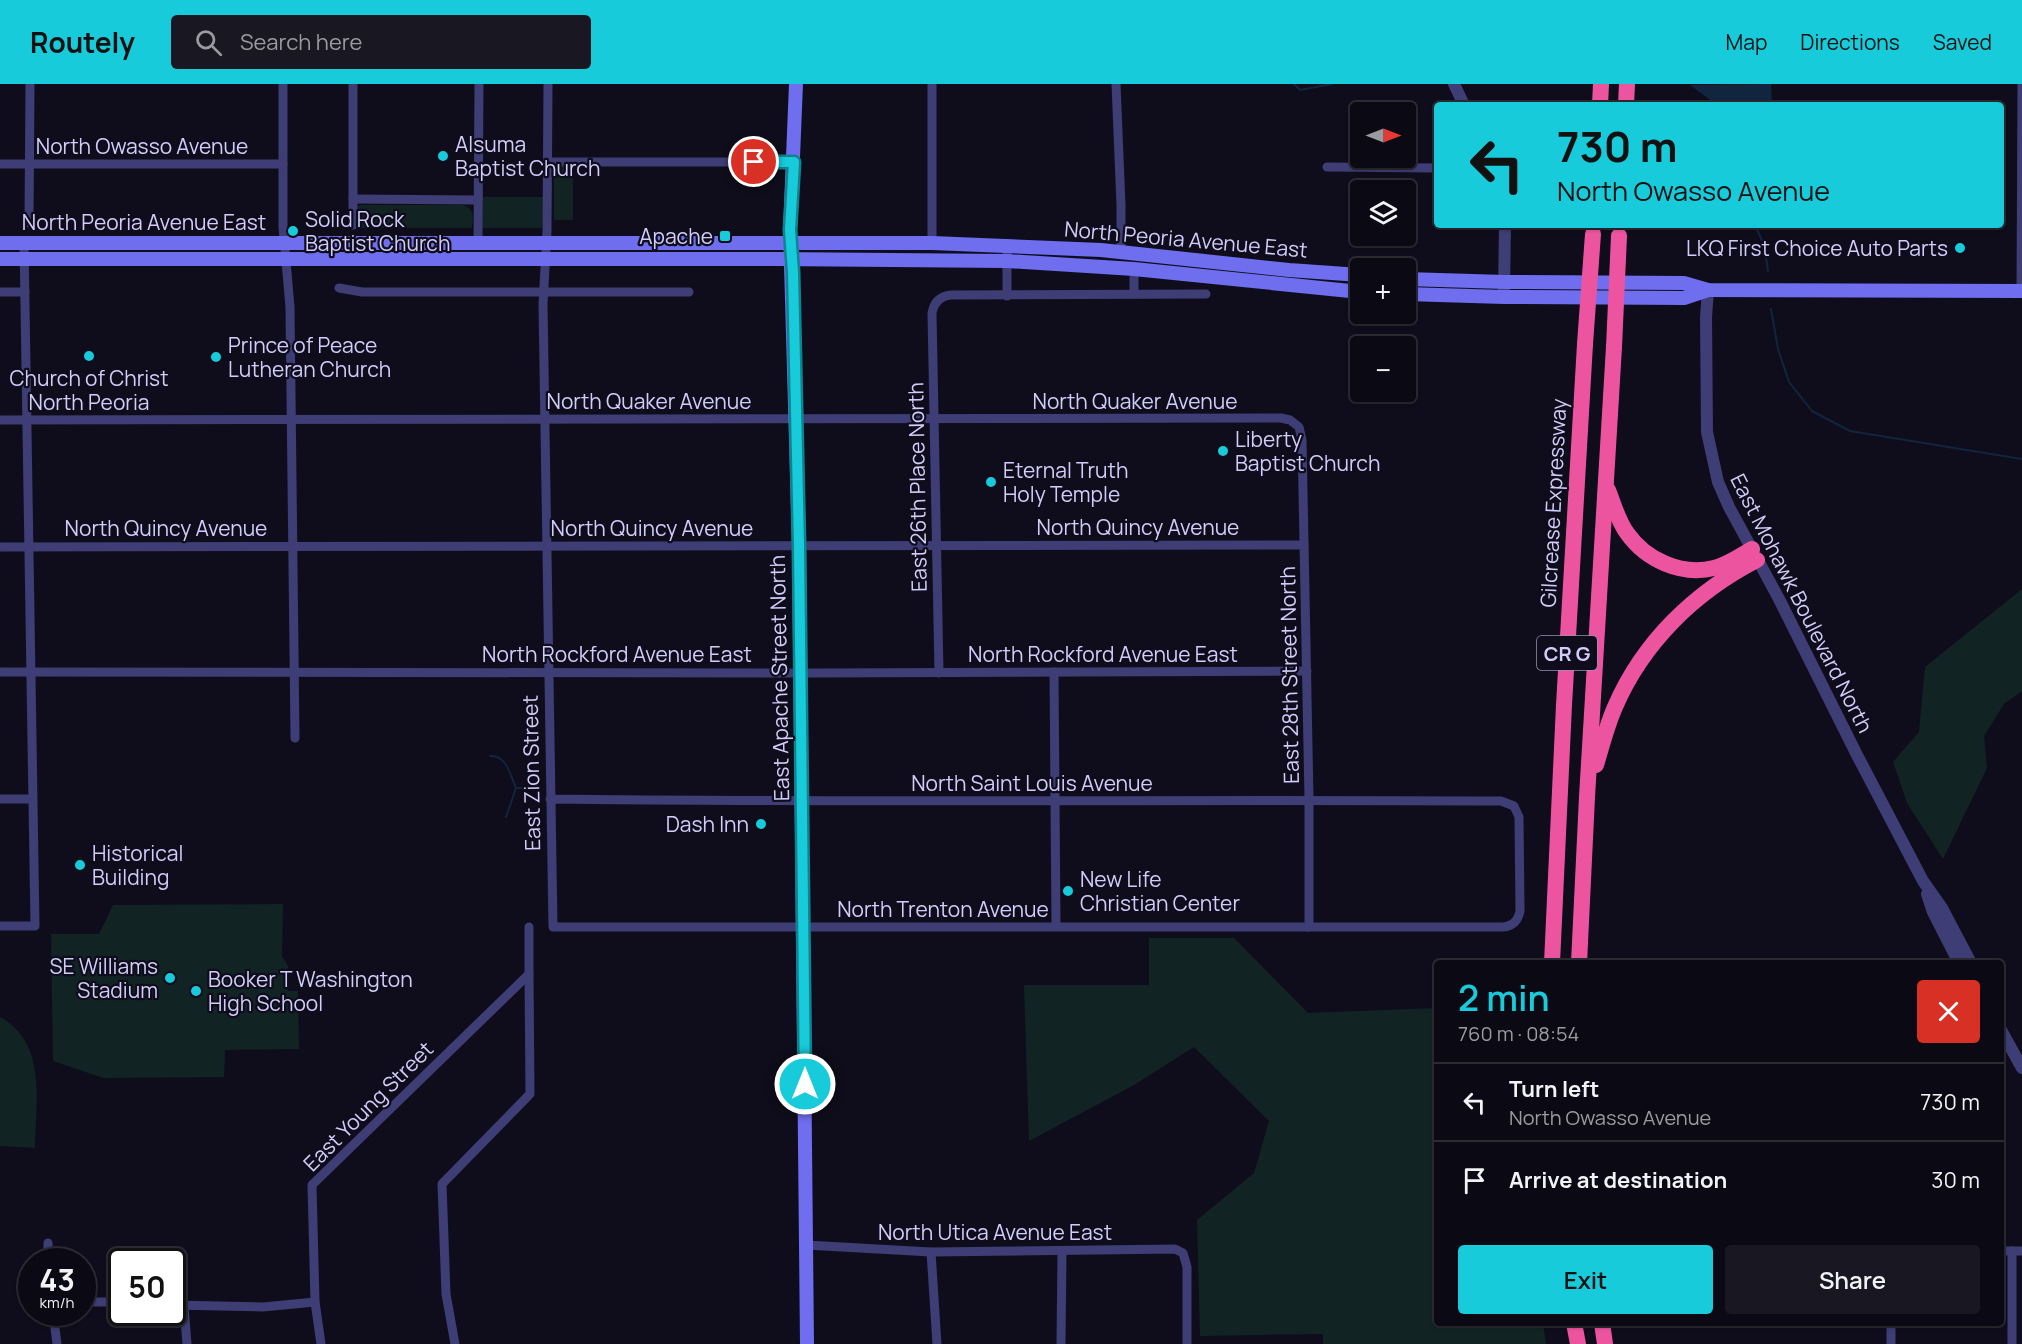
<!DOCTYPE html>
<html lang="en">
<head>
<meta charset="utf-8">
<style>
  :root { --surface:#0b0a14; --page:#191822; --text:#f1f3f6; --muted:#9a9aa0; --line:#2b2b34; --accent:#17cbda }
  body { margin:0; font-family:Manrope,sans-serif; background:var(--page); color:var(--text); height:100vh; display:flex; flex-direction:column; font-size:22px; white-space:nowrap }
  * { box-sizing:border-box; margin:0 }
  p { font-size:20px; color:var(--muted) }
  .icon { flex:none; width:33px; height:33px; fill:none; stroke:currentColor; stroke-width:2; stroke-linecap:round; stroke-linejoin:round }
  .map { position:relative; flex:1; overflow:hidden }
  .drawer { position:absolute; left:1434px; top:876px; width:570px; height:366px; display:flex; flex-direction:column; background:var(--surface); border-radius:6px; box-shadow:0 2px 4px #0004,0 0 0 2px var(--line) }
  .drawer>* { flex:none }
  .hud { position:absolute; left:1434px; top:18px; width:570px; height:126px; border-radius:6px; box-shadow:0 2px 4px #0004,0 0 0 2px var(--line); background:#17cbda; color:#111; overflow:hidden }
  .needle { width:39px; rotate:90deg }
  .controls { position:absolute; left:1350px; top:18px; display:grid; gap:12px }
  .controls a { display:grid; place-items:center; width:66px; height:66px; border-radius:6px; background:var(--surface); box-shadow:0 2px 4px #0004,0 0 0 2px var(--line); font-size:30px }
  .speed { position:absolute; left:18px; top:1164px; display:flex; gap:12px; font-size:30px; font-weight:700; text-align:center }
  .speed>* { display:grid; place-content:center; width:78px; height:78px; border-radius:50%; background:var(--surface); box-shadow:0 2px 4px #0004,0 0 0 2px var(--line); line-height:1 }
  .speed small { font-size:15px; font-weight:400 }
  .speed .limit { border:3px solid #111; border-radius:9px; background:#fff; color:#111 }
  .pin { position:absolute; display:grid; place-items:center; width:51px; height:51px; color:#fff; margin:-26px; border:3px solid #fff; border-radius:50%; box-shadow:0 2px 6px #0007 }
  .me { position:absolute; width:66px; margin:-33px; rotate:0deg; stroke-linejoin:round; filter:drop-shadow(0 0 4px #0008) }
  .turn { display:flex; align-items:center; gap:21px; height:126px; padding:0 24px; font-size:27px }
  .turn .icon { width:78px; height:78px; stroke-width:2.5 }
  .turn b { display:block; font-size:42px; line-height:51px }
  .round { display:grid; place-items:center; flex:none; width:63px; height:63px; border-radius:6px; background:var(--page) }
  .head { display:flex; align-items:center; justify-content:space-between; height:102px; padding:0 24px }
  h1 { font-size:36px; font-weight:600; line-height:45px; color:var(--accent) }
  .button { display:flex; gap:12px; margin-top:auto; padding:12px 24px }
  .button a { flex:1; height:69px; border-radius:6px; background:var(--accent); color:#111; font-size:24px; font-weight:600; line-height:69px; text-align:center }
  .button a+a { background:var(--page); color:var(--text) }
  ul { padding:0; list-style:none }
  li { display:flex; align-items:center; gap:18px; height:78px; padding:0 24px; border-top:2px solid var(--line) }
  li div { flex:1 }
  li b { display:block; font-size:22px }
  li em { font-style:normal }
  header { display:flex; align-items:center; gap:36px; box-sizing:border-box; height:84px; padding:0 30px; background:var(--accent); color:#111 }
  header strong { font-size:28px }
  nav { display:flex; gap:33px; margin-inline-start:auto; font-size:21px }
  .search { width:420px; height:54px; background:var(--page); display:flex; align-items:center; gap:15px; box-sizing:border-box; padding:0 21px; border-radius:6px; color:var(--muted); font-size:22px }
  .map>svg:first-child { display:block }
  .green { fill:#112423 }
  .water { fill:#12253f }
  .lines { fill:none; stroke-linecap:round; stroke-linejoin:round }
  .stream { stroke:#12253f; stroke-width:2 }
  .minor { stroke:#3e3d75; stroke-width:9 }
  .tertiary { stroke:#3e3d75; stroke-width:12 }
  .secondary { stroke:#6e6eef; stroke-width:14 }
  .motorway { stroke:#ed54a0; stroke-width:16 }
  .motorway-bridge { stroke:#ed54a0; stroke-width:16 }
  .route-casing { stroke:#0f848e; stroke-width:15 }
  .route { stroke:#17cbda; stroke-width:10 }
  .poi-dot { fill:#17cbda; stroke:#0f0d1b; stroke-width:2 }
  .labels { text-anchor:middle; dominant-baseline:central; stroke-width:4.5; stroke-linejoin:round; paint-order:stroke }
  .shield { fill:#0f0d1b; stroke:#9793b7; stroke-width:1.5 }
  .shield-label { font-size:20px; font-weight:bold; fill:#d1ccfa }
  .poi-label { font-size:21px; fill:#d1ccfa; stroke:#0f0d1b; text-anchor:start }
  .street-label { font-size:21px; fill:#d1ccfa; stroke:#0f0d1b }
</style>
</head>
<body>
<header>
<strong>Routely</strong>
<div class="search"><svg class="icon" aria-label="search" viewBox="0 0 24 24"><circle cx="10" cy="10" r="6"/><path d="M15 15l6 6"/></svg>Search here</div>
<nav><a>Map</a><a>Directions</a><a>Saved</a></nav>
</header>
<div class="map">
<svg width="2022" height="1260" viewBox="0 0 2022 1260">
  <rect width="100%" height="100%" fill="#0f0d1b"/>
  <g class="green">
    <polygon points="573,82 573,136 554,136 554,83"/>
    <polygon points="483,113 545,113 542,144 483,144"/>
    <path d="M360 121H463C475 125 473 134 472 144H357V123Z"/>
    <polygon points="2022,505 2022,607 2004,620 1984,652 1987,684 1943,775 1907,719 1893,678 1919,648 1925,583"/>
    <polygon points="283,820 282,872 288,882 288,907 298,907 299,965 225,966 224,993 103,994 53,977 51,850 99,850 113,821"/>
    <polygon points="1149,854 1234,854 1308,929 1437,924 1437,1239 1543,1239 1546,1260 1323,1260 1323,1250 1200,1252 1197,1136 1254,1089 1269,1037 1194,963 1134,1001 1029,1057 1024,901 1149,901"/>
    <path d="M0 933C47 958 36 1019 35 1064L0 1062Z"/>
  </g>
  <polygon class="water" points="1771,0 1772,21 1717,21 1690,1"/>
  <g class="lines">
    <g class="stream">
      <polyline points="1294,0 1300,6 1332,0"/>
      <polyline points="1755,141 1764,161 1768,187"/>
      <polyline points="1771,225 1778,265 1789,298 1812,327 1850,347 2022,375"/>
      <path d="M490 672C507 671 510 691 516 704H527"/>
      <polyline points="506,733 516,704"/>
    </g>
    <g class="minor">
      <polyline points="283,0 283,143 290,223 295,654"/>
      <path d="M548 0 547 147 543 220 553 843H1503C1513 842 1518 837 1520 827L1519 733 1514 722 1501 717C1184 715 867 719 550 715"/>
      <polyline points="932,0 932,159"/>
      <polyline points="1116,0 1121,121 1121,168"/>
      <polyline points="548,78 794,78"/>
      <polyline points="0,80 283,80"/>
      <polyline points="1327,83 1437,84"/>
      <polyline points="353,115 478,116"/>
      <polyline points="29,139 30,0"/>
      <polyline points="353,141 353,0"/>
      <polyline points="478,159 479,0"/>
      <polyline points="339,204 362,208 689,208"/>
      <polyline points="2021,207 2022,0"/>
      <polyline points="0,208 25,208"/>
      <polyline points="1134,210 1134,185"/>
      <polyline points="1007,212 1007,161"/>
      <polyline points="0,336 1281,334 1290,336 1299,343 1302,356 1309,715 1309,843"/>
      <polyline points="0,463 1304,461"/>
      <polyline points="0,588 815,589 1307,587"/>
      <polyline points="1054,588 1056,842"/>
      <path d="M939 589 932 229C934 218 940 212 951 211L1206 210"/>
      <polyline points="0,715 32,715"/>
      <polyline points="0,842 35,842 24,159"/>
      <polyline points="48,1159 48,1178"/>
      <polyline points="806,1161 931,1168 1175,1165 1183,1169 1187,1183 1187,1260"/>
      <polyline points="2001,1167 2022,1167"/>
      <polyline points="2012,1167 2012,1260"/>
      <polyline points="931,1168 937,1260"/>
      <polyline points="82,1218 122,1218"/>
      <polyline points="172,1221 263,1223 315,1218"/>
      <polyline points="184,1222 187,1260"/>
      <polyline points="53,1228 57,1260"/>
      <polyline points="1891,1239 1891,1260"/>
      <polyline points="321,1260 315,1218 312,1101 529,890 529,843"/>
      <polyline points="455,1260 446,1210 442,1100 530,1010 529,890"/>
      <polyline points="1061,1260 1062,1167"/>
    </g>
    <g class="tertiary">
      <polyline points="1454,0 1464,21"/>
      <polyline points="1504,206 1505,141"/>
      <polyline points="1708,206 1706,233 1707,348 1718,398 1729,423 1779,515 1857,671 1923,797 1942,824 1971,879"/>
      <polyline points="1927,810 1933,828 1959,879"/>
      <polyline points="2001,946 2022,984"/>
    </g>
    <g class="secondary">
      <polyline points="796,0 790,146 799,462 807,1260"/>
      <polyline points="0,159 932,159 1101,166 1289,186 1360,191"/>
      <polyline points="0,175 775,175 1007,177 1134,185 1360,208"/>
      <polyline points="1406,195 1505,198 1684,199 1708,206 2022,207"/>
      <polyline points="1406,210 1504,213 1684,214 1708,206"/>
    </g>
    <g class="motorway">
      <polyline points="1600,21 1601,0"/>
      <polyline points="1626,21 1627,0"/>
      <path d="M1608 406C1614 421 1618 437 1627 449 1646 476 1681 492 1714 484 1727 481 1740 472 1752 465"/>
      <path d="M1596 681C1602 661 1607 641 1615 623 1643 558 1695 508 1757 476"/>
      <polyline points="1552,879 1564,621 1585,260"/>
      <polyline points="1579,879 1587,713 1614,263"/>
      <polyline points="1574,1239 1578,1260"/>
      <polyline points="1602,1239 1605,1260"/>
    </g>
    <g class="motorway-bridge">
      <polyline points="1585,260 1593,150"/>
      <polyline points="1614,263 1619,152"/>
    </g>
  </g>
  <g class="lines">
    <defs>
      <polyline id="route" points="754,78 794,78 790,146 793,188 799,462 805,1000"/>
    </defs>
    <use href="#route" class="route-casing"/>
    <use href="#route" class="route"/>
  </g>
  <g class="poi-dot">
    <circle cx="443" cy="72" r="6"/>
    <circle cx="293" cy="147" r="6"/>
    <rect x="719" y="146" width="12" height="12" rx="3"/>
    <circle cx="1960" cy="164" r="6"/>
    <circle cx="89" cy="272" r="6"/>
    <circle cx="216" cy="273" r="6"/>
    <circle cx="1223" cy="367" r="6"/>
    <circle cx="991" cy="398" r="6"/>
    <circle cx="761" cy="740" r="6"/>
    <circle cx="80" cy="781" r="6"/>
    <circle cx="1068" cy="807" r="6"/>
    <circle cx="170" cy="894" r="6"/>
    <circle cx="196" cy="907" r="6"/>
  </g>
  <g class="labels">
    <rect class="shield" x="1537" y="552" width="60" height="34" rx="4.5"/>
    <g class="shield-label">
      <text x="1567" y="569">CR G</text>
    </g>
    <g class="poi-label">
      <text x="455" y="60">Alsuma<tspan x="455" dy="24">Baptist Church</tspan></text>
      <text x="305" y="135">Solid Rock<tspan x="305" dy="24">Baptist Church</tspan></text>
      <text x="713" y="152" text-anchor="end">Apache</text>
      <text x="1948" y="164" text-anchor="end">LKQ First Choice Auto Parts</text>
      <text x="228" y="261">Prince of Peace<tspan x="228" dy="24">Lutheran Church</tspan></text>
      <text x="89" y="294" text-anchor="middle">Church of Christ<tspan x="89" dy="24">North Peoria</tspan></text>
      <text x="1235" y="355">Liberty<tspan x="1235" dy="24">Baptist Church</tspan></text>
      <text x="1003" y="386">Eternal Truth<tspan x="1003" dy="24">Holy Temple</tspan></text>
      <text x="749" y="740" text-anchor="end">Dash Inn</text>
      <text x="92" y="769">Historical<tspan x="92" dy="24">Building</tspan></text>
      <text x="1080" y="795">New Life<tspan x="1080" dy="24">Christian Center</tspan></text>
      <text x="158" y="882" text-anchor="end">SE Williams<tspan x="158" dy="24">Stadium</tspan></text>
      <text x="208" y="895">Booker T Washington<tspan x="208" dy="24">High School</tspan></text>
    </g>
    <g class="street-label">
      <text x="142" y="62">North Owasso Avenue</text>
      <text x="144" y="138">North Peoria Avenue East</text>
      <text transform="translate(1186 155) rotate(5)">North Peoria Avenue East</text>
      <text x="649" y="317">North Quaker Avenue</text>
      <text x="1135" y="317">North Quaker Avenue</text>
      <text transform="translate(917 403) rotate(-91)">East 26th Place North</text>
      <text transform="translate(1553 419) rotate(-87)">Gilcrease Expressway</text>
      <text x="1138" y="443">North Quincy Avenue</text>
      <text x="166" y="444">North Quincy Avenue</text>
      <text x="652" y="444">North Quincy Avenue</text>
      <text transform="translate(1802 519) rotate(63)">East Mohawk Boulevard North</text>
      <text x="617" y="570">North Rockford Avenue East</text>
      <text x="1103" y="570">North Rockford Avenue East</text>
      <text transform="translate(1289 591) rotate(-91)">East 28th Street North</text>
      <text transform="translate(779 594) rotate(-91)">East Apache Street North</text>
      <text transform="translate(531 689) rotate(-91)">East Zion Street</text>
      <text x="1032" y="699">North Saint Louis Avenue</text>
      <text x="943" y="825">North Trenton Avenue</text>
      <text transform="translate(368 1022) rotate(-45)">East Young Street</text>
      <text x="995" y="1148">North Utica Avenue East</text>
    </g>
  </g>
</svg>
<div class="controls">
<a><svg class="needle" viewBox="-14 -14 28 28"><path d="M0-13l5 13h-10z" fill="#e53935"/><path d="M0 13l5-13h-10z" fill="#9a9aa0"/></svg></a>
<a><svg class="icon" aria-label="layers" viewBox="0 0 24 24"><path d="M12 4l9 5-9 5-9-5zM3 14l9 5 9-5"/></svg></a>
<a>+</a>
<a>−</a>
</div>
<div class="speed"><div>43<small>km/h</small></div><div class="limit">50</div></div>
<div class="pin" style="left:754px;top:78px;background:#d93025"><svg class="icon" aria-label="arrive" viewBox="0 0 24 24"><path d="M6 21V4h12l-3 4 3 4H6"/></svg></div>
<svg class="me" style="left:805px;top:1000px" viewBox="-20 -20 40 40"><circle r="17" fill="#17cbda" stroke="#fff" stroke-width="3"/><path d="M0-11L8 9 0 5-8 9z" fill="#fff"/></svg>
<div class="hud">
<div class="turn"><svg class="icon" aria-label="left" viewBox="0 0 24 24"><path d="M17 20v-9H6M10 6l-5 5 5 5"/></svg><div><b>730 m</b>North Owasso Avenue</div></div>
</div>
<section class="drawer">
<div class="head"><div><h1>2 min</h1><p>760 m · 08:54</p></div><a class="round" style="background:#d93025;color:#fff"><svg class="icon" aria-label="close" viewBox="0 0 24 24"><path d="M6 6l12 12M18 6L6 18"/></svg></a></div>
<ul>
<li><svg class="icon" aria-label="left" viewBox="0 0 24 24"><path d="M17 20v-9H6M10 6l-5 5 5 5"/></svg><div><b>Turn left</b><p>North Owasso Avenue</p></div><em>730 m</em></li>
<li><svg class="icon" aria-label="arrive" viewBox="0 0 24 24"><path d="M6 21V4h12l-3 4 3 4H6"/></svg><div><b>Arrive at destination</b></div><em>30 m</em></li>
</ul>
<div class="button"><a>Exit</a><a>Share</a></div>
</section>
</div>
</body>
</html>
